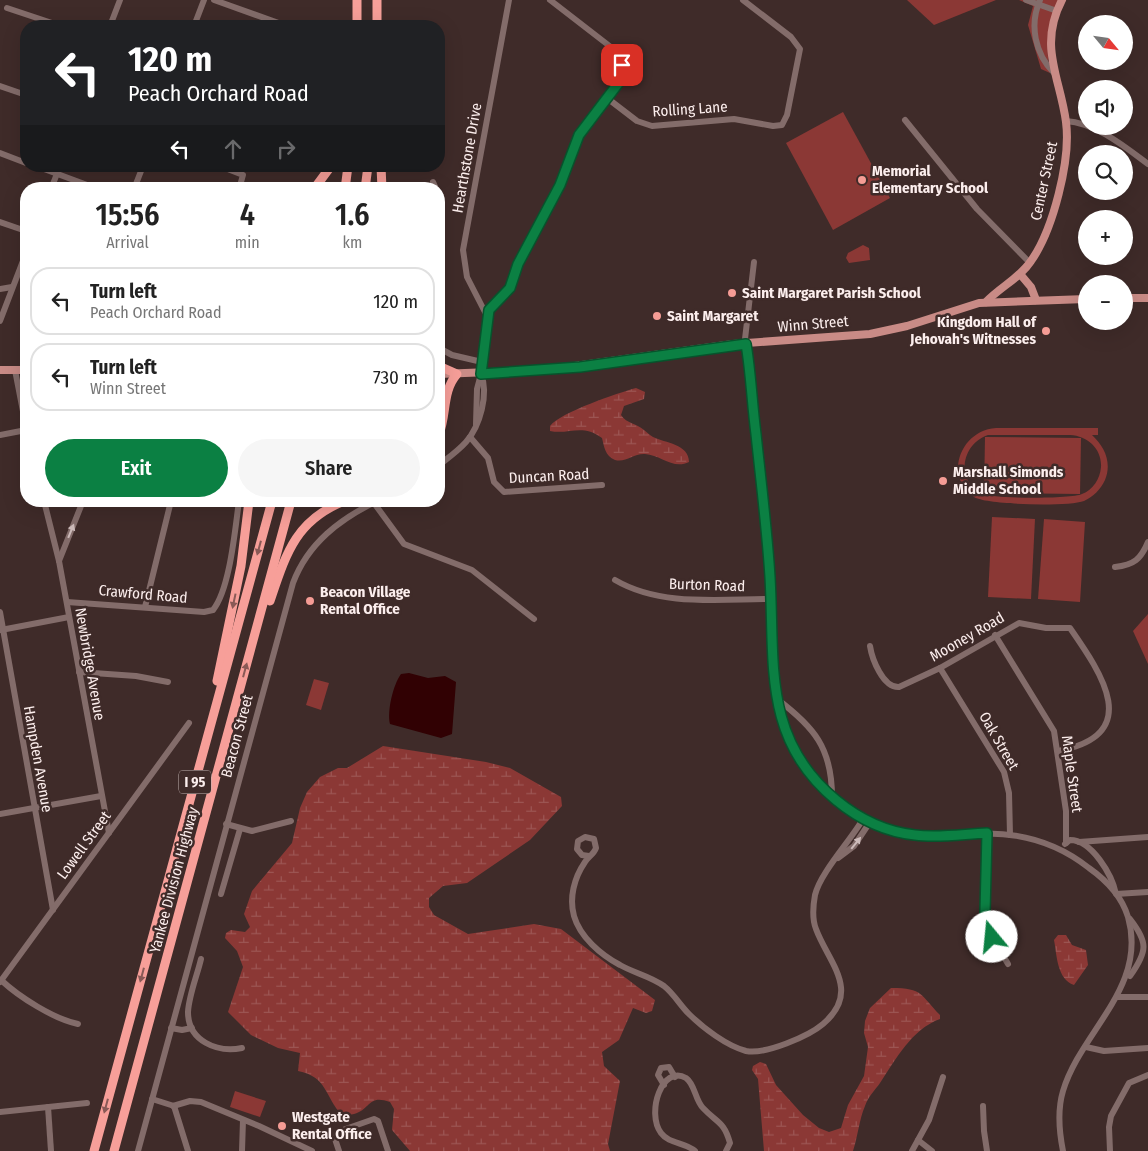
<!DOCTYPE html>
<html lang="en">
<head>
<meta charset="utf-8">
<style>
  :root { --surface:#fff; --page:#f6f6f6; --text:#222; --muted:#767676; --line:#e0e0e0; --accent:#0b8043 }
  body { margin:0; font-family:"Fira Sans Condensed",sans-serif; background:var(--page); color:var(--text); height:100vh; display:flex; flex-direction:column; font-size:19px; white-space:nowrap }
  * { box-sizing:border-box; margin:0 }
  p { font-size:16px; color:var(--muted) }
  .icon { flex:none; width:28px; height:28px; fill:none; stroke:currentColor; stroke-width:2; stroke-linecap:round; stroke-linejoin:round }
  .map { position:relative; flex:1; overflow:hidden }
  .side { position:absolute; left:20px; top:182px; width:425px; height:325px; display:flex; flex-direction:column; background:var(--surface); border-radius:20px; box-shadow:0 5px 20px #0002 }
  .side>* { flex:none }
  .banner { position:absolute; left:20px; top:20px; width:425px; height:152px; border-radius:20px; box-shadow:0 5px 20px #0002; background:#202124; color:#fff; overflow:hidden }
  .needle { width:32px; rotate:119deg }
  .controls { position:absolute; left:1078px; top:15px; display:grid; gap:10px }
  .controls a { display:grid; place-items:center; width:55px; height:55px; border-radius:50%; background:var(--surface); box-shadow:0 5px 20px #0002; font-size:25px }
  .pin { position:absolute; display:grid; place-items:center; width:42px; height:42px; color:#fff; margin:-21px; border-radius:10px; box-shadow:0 2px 8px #0006 }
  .me { position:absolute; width:55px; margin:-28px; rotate:343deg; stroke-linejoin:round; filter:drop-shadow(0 0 4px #0008) }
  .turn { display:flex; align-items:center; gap:18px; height:105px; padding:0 25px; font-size:22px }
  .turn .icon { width:65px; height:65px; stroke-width:2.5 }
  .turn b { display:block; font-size:35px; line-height:42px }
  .lanes { display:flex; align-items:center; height:48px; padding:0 25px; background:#0003; justify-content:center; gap:25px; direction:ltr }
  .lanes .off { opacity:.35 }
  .eta { display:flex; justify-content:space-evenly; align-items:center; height:85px; text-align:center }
  .eta b { font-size:30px; font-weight:600; line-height:35px }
  .cta { display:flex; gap:10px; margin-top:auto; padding:10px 25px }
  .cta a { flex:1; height:58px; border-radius:30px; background:var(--accent); color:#fff; font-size:20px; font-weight:600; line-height:58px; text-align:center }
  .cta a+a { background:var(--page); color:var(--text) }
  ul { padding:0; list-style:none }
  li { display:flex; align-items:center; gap:15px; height:68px; margin:0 10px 8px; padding:0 15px; border:2px solid var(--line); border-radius:20px }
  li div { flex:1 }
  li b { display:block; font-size:19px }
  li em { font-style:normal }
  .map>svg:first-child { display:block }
  .green { fill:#8b3835; fill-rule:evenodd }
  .wetland { fill:url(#wetland-marsh) }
  .water { fill:#310103 }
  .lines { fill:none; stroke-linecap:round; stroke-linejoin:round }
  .minor { stroke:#836c6a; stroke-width:6 }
  .major { stroke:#c98b86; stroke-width:8 }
  .highway { stroke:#f79f99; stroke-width:9 }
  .oneway { fill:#ccbab9 }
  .oneway2 { fill:#895956 }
  .route-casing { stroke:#07532c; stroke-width:12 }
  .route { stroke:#0b8043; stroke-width:9 }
  .poi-dot { fill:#f59c95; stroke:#3f2b29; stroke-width:2 }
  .labels { text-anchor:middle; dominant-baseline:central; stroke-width:5; stroke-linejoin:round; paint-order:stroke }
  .shield { fill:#3f2b29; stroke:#c3b4b2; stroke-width:1 }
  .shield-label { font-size:14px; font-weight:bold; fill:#fceeed }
  .street-label { font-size:15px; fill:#fceeed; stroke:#3f2b29 }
  .poi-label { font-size:15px; font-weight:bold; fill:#fceeed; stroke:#3f2b29; text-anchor:start }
</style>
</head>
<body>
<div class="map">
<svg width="1148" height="1151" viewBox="0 0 1148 1151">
  <defs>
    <pattern id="wetland-marsh" width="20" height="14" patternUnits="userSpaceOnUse" patternTransform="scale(1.25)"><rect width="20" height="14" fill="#8b3835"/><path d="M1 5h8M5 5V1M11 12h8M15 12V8" fill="none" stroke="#9c5553"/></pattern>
  </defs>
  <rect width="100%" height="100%" fill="#3f2b29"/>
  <g class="green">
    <polygon points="907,0 996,0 934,25"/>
    <path d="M1019 0H1059C1049 24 1045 47 1050 73L1041 69 1028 25 1033 6Z"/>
    <polygon points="843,112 890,198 833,230 786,143"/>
    <polygon points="863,245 869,248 870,260 849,263 846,258 848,253"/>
    <path d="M996 428H1098V435H1092C1105 447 1112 463 1105 480 1101 489 1093 497 1084 501 1068 507 987 505 974 497 943 476 961 430 996 428ZM988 435H1070C1088 436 1102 449 1101 467 1100 479 1093 490 1082 494 1071 499 994 499 983 494 955 482 961 444 988 435Z"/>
    <polygon points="985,437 1081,438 1080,494 984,493"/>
    <polygon points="992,517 1035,519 1031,599 988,597"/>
    <polygon points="1044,519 1085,522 1080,602 1038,599"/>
    <polygon points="1148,614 1148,664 1133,631"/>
    <polygon points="314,679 329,683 321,710 306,705"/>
    <polygon points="235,1091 266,1101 260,1117 230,1107"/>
  </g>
  <g class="wetland">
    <path d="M636 388 645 392 644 399 624 406 621 415C627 424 636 423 644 430 647 432 649 435 653 437 665 443 689 444 689 462 673 470 661 455 645 454 634 453 626 463 615 460 605 456 604 446 602 438 582 423 569 435 550 431V426C561 412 618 393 636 388Z"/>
    <path d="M383 746 486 762 510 768 561 797 562 806 530 840 467 883 443 886 429 898V907L434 915 468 934 534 924 561 929 655 1000 652 1011 646 1013 633 1008 619 1040 602 1052 604 1066 620 1081 608 1144 610 1151H410L392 1130 394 1109 390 1102C368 1094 371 1109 354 1114 351 1115 346 1115 342 1115 324 1096 328 1077 298 1071L300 1053 278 1048 251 1035 228 1012 243 967 237 951 225 938 226 933 231 930 245 932 250 927 244 914 252 891 292 843 300 808 307 792 320 777 338 768H347Z"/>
    <path d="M1058 935H1066L1072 945 1086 950 1088 965 1074 985C1057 979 1057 956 1054 940Z"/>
    <path d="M891 988C924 988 920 995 940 1015V1019C912 1029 896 1059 880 1083 875 1090 868 1097 865 1106 859 1120 858 1136 853 1151H764L758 1079 752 1070 753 1066 760 1062 766 1064 776 1085 803 1115 819 1128 829 1132 841 1128 848 1105 864 1076 868 1047 864 1033 865 1021 870 1008Z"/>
  </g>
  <path class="water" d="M409 673 428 678 445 676 456 682 452 734 441 738 390 724C387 711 393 685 401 674Z"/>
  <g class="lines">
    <g class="minor">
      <polyline points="214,0 287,26"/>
      <polyline points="1026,0 1057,11"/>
      <path d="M1040 0C1029 25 1035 54 1054 73"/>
      <polyline points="7,8 61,26"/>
      <polyline points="110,26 120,0"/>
      <polyline points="194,26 204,0"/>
      <polyline points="0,86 26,95"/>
      <polyline points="607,98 637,121 652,126 734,119 773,126 782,125 787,115 800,49 791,37 743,0"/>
      <polyline points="905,120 977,209 1030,263"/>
      <path d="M1066 121C1096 123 1125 147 1148 164"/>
      <polyline points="0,153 26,163"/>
      <polyline points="36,166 98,189"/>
      <polyline points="220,166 243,175 239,189"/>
      <polyline points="433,182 436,189"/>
      <polyline points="51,189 60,166"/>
      <polyline points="134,189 143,166"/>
      <polyline points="0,222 26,231"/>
      <path d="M754 262 745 339 765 507 776 693C785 759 837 822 905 834 928 838 950 835 973 834 1016 831 1055 841 1089 868 1106 880 1122 897 1128 917 1148 987 1081 1031 1063 1091 1057 1111 1059 1131 1063 1151"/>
      <polyline points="0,289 12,287"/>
      <polyline points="487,316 467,277 463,250 509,0"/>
      <polyline points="0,321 26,253"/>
      <polyline points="439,348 452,355 482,362"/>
      <polyline points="15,370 26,427"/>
      <polyline points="476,424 477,389 481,374 488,311 511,286 518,264 556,194 579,135 619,81 623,65 616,51 550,0"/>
      <polyline points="0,435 26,430"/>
      <polyline points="470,437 488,458 494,482 504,492 602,485"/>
      <path d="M439 465C448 458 458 451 466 442 480 426 489 394 481 374"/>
      <polyline points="44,501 59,561 109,833"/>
      <polyline points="374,503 404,544 472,570 534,619"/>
      <polyline points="59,561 83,501"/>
      <path d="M1115 567C1134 565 1141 559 1148 542"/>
      <path d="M615 580C661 607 720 599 771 599"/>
      <path d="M67 602 204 612 213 610C230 589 235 529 239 501"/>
      <polyline points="145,607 171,501"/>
      <polyline points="0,612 53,910"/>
      <polyline points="1,630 69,617"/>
      <polyline points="995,635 1054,731 1066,811 1066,843"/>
      <path d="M870 646C872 659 883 688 899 687L940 668 1019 623 1046 628H1070C1102 674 1144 735 1058 751"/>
      <polyline points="940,668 1004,772 1009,793 1010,835"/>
      <polyline points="79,672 136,676 168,682"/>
      <path d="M777 699C814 727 832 748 832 797"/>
      <polyline points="0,814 101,796"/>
      <polyline points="226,824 252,831 291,821"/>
      <polyline points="987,833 986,918 991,935 1008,964"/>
      <polyline points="1079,842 1148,837"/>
      <path d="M1065 844 1070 840C1092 840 1112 875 1116 894L1148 892"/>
      <path d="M589 856 582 855 577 849 578 841 585 837 594 839 596 848C594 854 588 857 585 862 574 878 569 898 574 916 580 937 601 955 620 965 634 973 650 976 664 986 674 994 680 1005 689 1014 703 1028 727 1046 746 1051 765 1055 809 1036 823 1024 862 991 828 962 816 929 812 919 813 906 815 895 820 873 851 840 863 819"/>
      <polyline points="838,858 854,846 870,822"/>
      <polyline points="221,894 240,829"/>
      <path d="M1130 919C1148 942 1148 951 1130 976"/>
      <path d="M201 959C197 976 189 995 188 1012 188 1041 217 1053 242 1048"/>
      <path d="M1 980C19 997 54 1019 78 1024"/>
      <polyline points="0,982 189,723"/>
      <polyline points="1117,997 1148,997"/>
      <polyline points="171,1028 182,1030 192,1028"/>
      <polyline points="1086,1047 1104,1051 1148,1048"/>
      <polyline points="664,1085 658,1075 661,1068 669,1067 675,1077"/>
      <polyline points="152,1099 174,1106 188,1151"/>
      <polyline points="173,1106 190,1101 201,1102 259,1126 312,1151"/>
      <polyline points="983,1106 984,1131 987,1151"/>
      <polyline points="48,1107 51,1151"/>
      <polyline points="0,1112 87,1103"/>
      <polyline points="918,1140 932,1151"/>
      <path d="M138 1151 293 583C308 543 340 519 377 501"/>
      <polyline points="242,1151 243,1120"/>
      <polyline points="339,1151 335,1139 337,1132 374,1119 378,1121 388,1151"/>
      <path d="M695 1151C685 1142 669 1144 661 1133 646 1113 662 1064 686 1078 695 1084 695 1100 703 1108 717 1123 724 1121 730 1143L726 1151"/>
      <polyline points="912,1151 929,1120 943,1077"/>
      <polyline points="1110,1151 1109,1127 1111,1116 1129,1083 1148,1075"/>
    </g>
    <g class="major">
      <polyline points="1020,274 1031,287 1036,300"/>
      <polyline points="1124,298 1148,298"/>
      <path d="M986 302C1000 287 1020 278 1031 261 1053 230 1071 160 1066 122 1060 77 1038 46 1062 0"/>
      <polyline points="0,370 26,370"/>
      <polyline points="439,374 546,370 733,344 870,334 907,326 979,303 1086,299"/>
    </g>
    <g class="highway">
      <polyline points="357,26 357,0"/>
      <polyline points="377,26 377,0"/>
      <polyline points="381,166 382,189"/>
      <polyline points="314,189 331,166"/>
      <polyline points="345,189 348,166"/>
      <polyline points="365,189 368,166"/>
      <path d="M439 366 457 374C442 391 447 414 439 434"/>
      <polyline points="439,398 440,417"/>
      <path d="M270 601C286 554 295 521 344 501"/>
      <polyline points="217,681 241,566 249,501"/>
      <polyline points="94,1151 272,501"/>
      <polyline points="114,1151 291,501"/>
    </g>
  </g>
  <defs><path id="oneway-solid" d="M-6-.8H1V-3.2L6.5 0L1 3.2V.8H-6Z" transform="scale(1.25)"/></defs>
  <g class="oneway">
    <use href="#oneway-solid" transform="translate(71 531) rotate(-68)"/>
    <use href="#oneway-solid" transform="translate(856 843) rotate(-51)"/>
  </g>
  <g class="oneway2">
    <use href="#oneway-solid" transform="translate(259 548) rotate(105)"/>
    <use href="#oneway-solid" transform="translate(234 601) rotate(102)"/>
    <use href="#oneway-solid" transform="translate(245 670) rotate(-75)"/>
    <use href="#oneway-solid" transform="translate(142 975) rotate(105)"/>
    <use href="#oneway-solid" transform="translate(106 1106) rotate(105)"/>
  </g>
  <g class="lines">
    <defs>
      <path id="route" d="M622 65 620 81 579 135 560 185 518 264 510 288 489 310 481 374 580 367 746 344C751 373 752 404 756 434 761 482 767 529 770 577 775 663 762 739 836 800 859 819 886 832 915 835 939 838 963 834 987 833L985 912 992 937"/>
    </defs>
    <use href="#route" class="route-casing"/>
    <use href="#route" class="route"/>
  </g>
  <g class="poi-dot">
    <circle cx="862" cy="180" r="5"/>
    <circle cx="732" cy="293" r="5"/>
    <circle cx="657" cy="316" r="5"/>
    <circle cx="1046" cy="331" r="5"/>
    <circle cx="943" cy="481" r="5"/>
    <circle cx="310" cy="601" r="5"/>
    <circle cx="282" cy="1126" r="5"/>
  </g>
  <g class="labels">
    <rect class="shield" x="179" y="770.5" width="32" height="23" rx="4"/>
    <g class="shield-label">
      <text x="195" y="782">I 95</text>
    </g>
    <g class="street-label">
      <text transform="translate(690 109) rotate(-4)">Rolling Lane</text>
      <text transform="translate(467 158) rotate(-80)">Hearthstone Drive</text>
      <text transform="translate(1044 181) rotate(-78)">Center Street</text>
      <text transform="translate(813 324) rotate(-5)">Winn Street</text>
      <text transform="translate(549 476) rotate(-3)">Duncan Road</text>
      <text transform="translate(707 585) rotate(2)">Burton Road</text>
      <text transform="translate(143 594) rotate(5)">Crawford Road</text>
      <text transform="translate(967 637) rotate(-30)">Mooney Road</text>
      <text transform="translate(90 664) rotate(80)">Newbridge Avenue</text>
      <text transform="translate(237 736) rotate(-75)">Beacon Street</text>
      <text transform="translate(999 741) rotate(60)">Oak Street</text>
      <text transform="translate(38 759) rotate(80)">Hampden Avenue</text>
      <text transform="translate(1072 774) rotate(82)">Maple Street</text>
      <text transform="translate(84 845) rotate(-54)">Lowell Street</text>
      <text transform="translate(174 880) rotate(-75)">Yankee Division Highway</text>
    </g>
    <g class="poi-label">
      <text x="872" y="171">Memorial<tspan x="872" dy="17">Elementary School</tspan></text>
      <text x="742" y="293">Saint Margaret Parish School</text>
      <text x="667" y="316">Saint Margaret</text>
      <text x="1036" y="322" text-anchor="end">Kingdom Hall of<tspan x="1036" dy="17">Jehovah's Witnesses</tspan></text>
      <text x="953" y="472">Marshall Simonds<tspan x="953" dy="17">Middle School</tspan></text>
      <text x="320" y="592">Beacon Village<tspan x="320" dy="17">Rental Office</tspan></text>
      <text x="292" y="1117">Westgate<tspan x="292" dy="17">Rental Office</tspan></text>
    </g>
  </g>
</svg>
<div class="controls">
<a><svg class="needle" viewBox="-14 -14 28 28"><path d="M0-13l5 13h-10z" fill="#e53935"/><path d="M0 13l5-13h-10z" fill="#767676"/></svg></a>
<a><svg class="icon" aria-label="sound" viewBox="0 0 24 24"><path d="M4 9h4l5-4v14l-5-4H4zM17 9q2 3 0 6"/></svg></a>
<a><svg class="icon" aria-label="search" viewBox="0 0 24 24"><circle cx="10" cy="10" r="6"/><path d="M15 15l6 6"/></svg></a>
<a>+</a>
<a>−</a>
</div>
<div class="pin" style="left:622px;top:65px;background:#d93025"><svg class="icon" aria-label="arrive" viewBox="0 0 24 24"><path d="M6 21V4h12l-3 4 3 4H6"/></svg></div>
<svg class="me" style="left:992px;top:937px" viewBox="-20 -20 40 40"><circle r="19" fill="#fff"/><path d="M0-13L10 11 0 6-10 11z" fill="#0b8043"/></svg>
<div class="banner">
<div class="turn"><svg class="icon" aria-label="left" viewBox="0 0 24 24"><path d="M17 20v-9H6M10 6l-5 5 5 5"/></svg><div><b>120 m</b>Peach Orchard Road</div></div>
<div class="lanes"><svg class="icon" aria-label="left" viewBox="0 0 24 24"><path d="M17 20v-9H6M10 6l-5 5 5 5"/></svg><svg class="icon off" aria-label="ahead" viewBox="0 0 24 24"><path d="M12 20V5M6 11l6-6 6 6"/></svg><svg class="icon off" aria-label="right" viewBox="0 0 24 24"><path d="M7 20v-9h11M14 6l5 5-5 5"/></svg></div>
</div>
<section class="side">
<div class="eta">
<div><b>15:56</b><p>Arrival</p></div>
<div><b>4</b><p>min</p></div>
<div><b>1.6</b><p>km</p></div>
</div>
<ul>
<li><svg class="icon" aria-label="left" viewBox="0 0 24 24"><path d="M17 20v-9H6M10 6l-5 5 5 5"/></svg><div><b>Turn left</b><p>Peach Orchard Road</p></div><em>120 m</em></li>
<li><svg class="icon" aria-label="left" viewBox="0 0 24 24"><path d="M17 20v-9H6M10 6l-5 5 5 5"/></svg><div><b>Turn left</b><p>Winn Street</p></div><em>730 m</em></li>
</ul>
<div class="cta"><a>Exit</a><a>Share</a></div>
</section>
</div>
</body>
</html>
